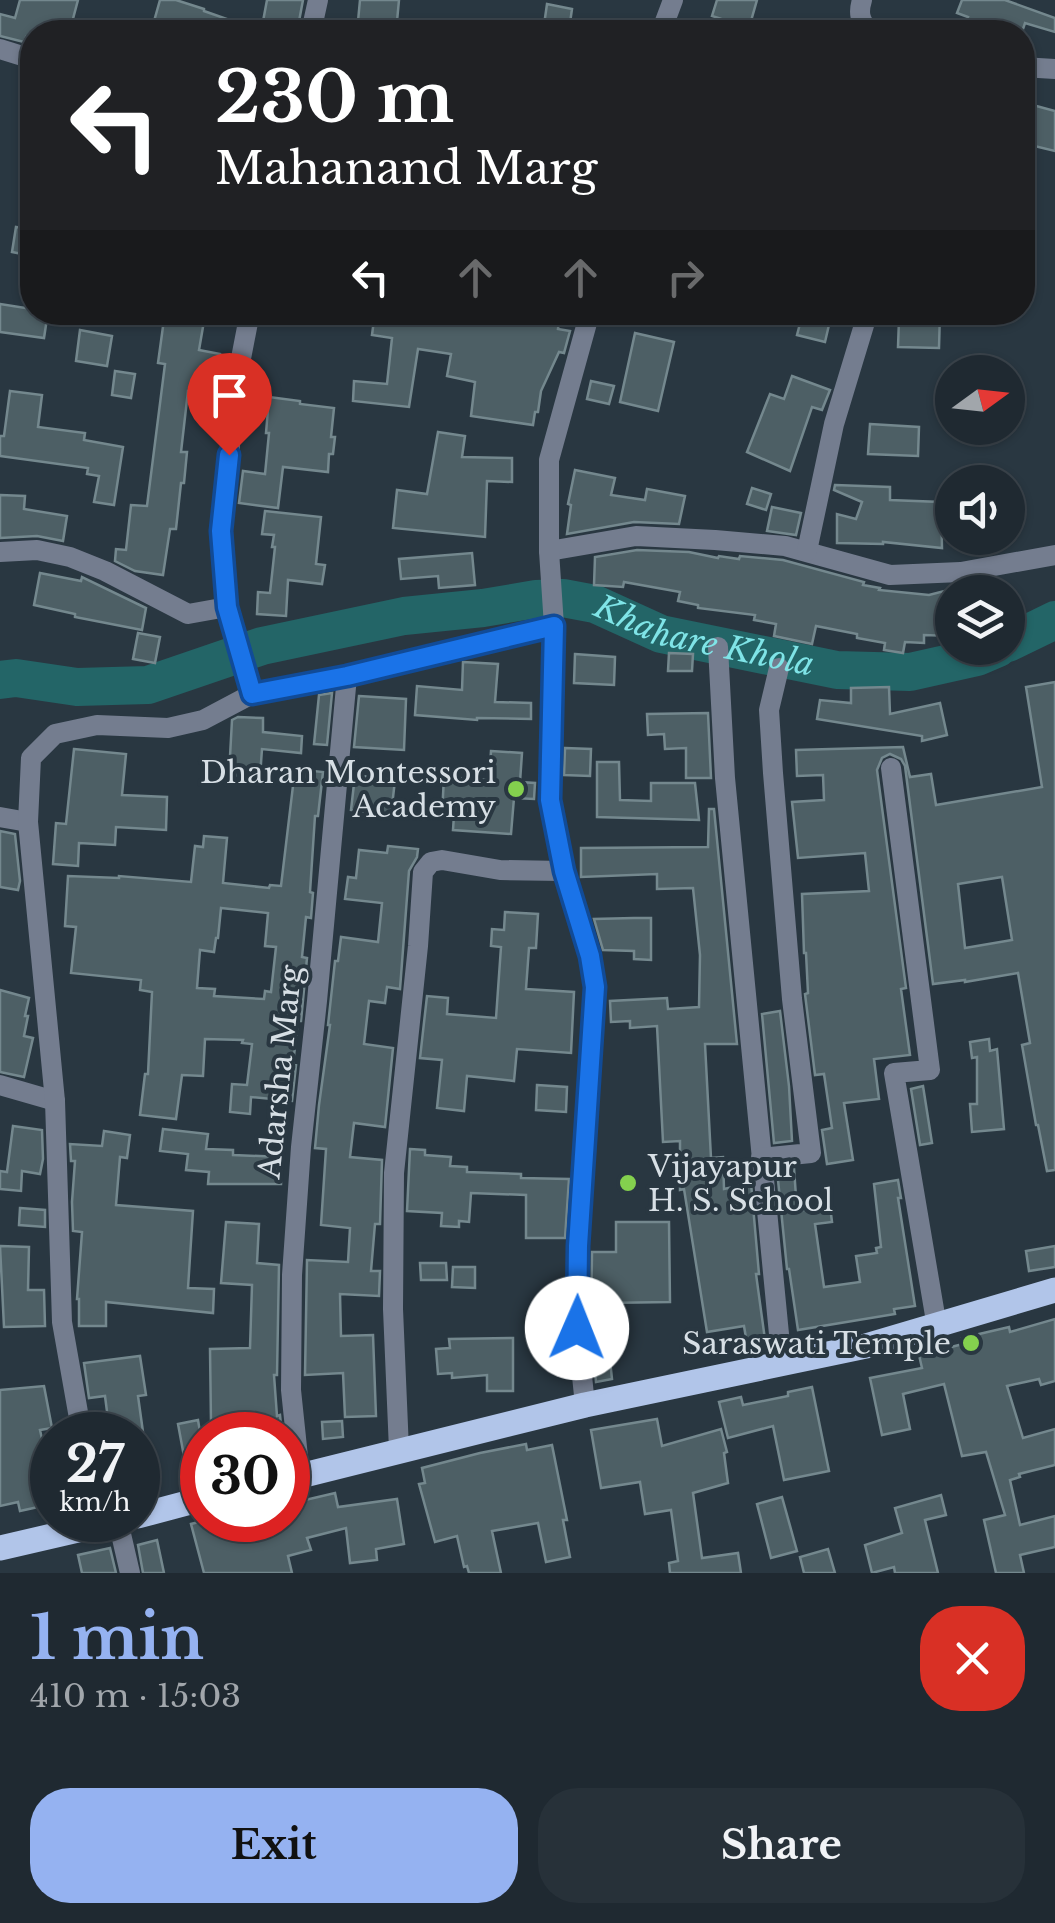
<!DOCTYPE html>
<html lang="en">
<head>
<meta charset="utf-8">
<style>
  :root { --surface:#1f2931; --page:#273139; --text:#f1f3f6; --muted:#a1a6ab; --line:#3c454d; --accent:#95b2f1 }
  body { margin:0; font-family:"Libre Baskerville",serif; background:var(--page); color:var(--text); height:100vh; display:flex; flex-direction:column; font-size:38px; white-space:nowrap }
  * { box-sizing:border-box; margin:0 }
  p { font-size:32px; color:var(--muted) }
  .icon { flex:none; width:55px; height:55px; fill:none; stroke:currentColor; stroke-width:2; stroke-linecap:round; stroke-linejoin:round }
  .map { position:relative; height:1573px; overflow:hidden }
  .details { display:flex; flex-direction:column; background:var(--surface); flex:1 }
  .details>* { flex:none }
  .guide { position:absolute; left:20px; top:20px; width:1015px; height:305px; border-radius:40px; box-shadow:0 2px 8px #0004,0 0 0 2px var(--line); background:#202124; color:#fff; overflow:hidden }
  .needle { width:65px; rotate:75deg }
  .buttons { position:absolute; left:935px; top:355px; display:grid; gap:20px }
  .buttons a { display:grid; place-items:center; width:90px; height:90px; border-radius:50%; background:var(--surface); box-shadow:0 2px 8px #0004,0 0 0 2px var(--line); font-size:50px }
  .speed { position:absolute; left:30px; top:1412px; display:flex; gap:20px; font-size:50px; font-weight:700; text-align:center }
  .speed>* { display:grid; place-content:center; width:130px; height:130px; border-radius:50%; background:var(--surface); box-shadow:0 2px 8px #0004,0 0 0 2px var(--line); line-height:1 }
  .speed small { font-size:25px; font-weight:400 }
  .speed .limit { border:15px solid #d22; background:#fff; color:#111 }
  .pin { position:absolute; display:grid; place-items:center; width:85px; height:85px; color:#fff; margin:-102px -42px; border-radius:50% 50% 50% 0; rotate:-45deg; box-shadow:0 0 10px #0007 }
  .pin .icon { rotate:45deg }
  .me { position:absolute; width:110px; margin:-55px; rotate:1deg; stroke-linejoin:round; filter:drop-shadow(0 0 8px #0008) }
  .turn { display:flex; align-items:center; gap:35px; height:210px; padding:0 30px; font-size:45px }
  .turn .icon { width:130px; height:130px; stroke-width:2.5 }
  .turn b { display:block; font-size:70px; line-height:85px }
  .lanes { display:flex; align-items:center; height:95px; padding:0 30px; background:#0003; justify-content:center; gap:50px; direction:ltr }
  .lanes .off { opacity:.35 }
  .round { display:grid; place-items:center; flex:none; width:105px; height:105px; border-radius:40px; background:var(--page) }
  .head { display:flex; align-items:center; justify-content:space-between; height:170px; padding:0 30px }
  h1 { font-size:60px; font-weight:800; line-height:75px; color:var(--accent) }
  .action { display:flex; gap:20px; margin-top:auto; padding:20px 30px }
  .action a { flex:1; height:115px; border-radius:40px; background:var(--accent); color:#111; font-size:40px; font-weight:800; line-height:115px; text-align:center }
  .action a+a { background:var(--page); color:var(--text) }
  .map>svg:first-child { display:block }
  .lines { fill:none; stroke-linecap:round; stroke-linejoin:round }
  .river { stroke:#236567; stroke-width:38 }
  .building { fill:#4d5f65; stroke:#74888e; stroke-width:2.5; fill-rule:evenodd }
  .minor { stroke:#747d8f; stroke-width:20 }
  .primary { stroke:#b1c5e9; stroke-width:25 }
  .route-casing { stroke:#114b97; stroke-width:25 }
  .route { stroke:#1a73e8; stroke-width:18 }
  .poi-dot { fill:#84d04e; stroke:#293741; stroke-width:4 }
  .labels { text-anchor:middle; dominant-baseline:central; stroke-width:8; stroke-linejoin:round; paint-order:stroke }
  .poi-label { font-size:30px; fill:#d7dfe5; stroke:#293741; text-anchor:end }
  .street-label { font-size:30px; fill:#d7dfe5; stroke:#293741 }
  .water-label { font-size:32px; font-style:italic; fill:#7fe4e7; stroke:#293741 }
</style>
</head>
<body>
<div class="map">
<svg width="1055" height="1573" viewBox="0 0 1055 1573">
  <rect width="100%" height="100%" fill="#293741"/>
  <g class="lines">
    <g class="river">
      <polyline points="1008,643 1055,620"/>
      <path id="s1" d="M0 680 16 678 77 687 148 685 262 646 404 616 483 608 536 599 563 598 595 604 661 634 837 670 910 672 977 657 998 648"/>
    </g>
  </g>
  <g class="building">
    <polygon points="20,0 78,0 70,30 45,24 43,32 32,32 32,39 26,37 24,42 0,36 0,14 15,18"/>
    <polygon points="160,0 176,0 204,9 204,11 258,30 258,32 151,32"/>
    <polygon points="267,0 303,0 297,32 261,32"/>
    <polygon points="360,0 399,0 396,32 357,32"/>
    <polygon points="717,0 757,0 749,28 712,16"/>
    <polygon points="962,0 1005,0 1055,18 1055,32 1025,23 1022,32 962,32 968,17 957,13"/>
    <polygon points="547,4 572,9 569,30 561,28 561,32 543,32"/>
    <polygon points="1029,104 1055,111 1055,151 1022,143 1022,131"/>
    <polygon points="16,227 32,229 32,256 12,252"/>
    <polygon points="0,304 32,309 32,312 48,312 44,338 0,332"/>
    <polygon points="165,312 199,312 198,319 204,321 199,350 220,354 213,396 188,391 181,452 187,452 184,483 181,483 176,529 170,529 163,575 135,571 115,561 116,549 126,550 131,505 147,506 165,364 158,363"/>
    <polygon points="375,312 477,312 510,317 511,312 560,312 558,329 570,331 564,353 559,352 541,391 538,412 535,412 533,425 471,416 475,382 447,376 451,354 418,349 409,407 353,401 354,381 387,384 392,338 372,335"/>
    <polygon points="803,312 832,312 825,342 797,335"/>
    <polygon points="904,312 940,312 939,348 898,347 899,319 904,319"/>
    <polygon points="80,330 112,336 107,366 76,361"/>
    <polygon points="635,333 674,342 658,411 620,402"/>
    <polygon points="115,371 135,374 131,398 112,395"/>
    <polygon points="792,376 830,390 822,410 812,407 790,471 747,452 770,394 784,399"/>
    <polygon points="591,381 614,386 609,404 587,399"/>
    <polygon points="10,391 42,395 38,427 85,433 84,440 123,447 114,505 94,502 99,476 87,474 88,468 0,456 0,436 4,436"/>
    <polygon points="269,397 300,401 300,404 334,408 331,437 335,437 333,454 329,454 328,472 283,467 278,508 239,503 243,471 265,474 269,433 266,433"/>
    <polygon points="870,424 919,427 918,456 868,454"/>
    <polygon points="438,432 465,436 462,457 512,458 512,482 487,481 485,537 393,528 397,490 427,494"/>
    <polygon points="575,470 615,478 611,495 645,500 647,489 685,496 679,524 634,522 567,534 571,505 568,504"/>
    <polygon points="835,485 890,487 890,500 941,502 942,548 883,542 883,544 837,543 837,514 856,519 862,502 834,490"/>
    <polygon points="752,488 771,494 766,510 747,504"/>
    <polygon points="0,495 25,496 24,509 67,516 63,541 37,536 0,538"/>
    <polygon points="772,507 801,513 796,535 767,531"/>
    <polygon points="265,511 321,517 316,564 325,565 322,584 288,580 286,616 257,614 258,592 270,593 275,547 272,547 274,535 262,534"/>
    <polygon points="637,550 689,552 718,558 719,556 739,559 740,556 783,560 864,582 863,585 880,588 879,590 929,595 952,589 952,636 924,635 924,643 905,642 903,653 884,650 885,643 857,638 857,634 816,626 812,644 774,636 776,624 754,620 755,615 698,608 698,605 678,601 680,592 624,582 623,587 594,585 595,557"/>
    <polygon points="472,553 475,585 439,588 438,576 401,579 399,559"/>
    <polygon points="40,573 81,581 82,577 146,608 142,630 75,617 75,614 34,605"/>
    <polygon points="138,633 160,637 155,663 133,659"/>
    <polygon points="669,653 693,654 692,671 668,671"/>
    <polygon points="575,654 615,657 614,685 574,683"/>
    <polygon points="463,662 498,664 495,702 531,703 531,719 477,718 477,720 415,715 417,686 462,690"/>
    <path d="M1055 682V1170L1047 1171 1038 1125H1036L1022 1045 1030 1043 1018 973 965 982V980L933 984 905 766 901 759 890 754 882 758 877 770 906 988 901 989 910 1055 874 1059 879 1099 844 1103 853 1160 827 1164 822 1130 832 1128 824 1074 815 1075 805 994 808 993 806 953H804L802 894 869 891 865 853 798 858 792 802 824 800 823 775 797 776 796 750 903 747 910 777 931 774 936 805 1042 787 1026 687ZM1002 877 1012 940 965 948 958 884Z"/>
    <polygon points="889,687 890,714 940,703 947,735 922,741 922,736 817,719 820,700 851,703 851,688"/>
    <polygon points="332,693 327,745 314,744 319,695"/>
    <polygon points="359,696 406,699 404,750 354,747"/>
    <polygon points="708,713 711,778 686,778 686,748 665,749 664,734 648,735 647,714"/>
    <polygon points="238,717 263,718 263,732 302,736 301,753 262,749 260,777 229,775 232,720"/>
    <polygon points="565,748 591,749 590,776 564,775"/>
    <polygon points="74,749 126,754 122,795 167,797 166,830 116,827 115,845 79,843 78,866 53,864 56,823 66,824"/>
    <polygon points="491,751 522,753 520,782 535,783 534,799 514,798 511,834 453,830 454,815 442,814 444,777 489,780"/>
    <polygon points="597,762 619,762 620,800 651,801 651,783 695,783 699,820 597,817"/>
    <path d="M295 769 323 772 318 816H315L310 892 313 893 311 918 306 917 302 957 307 958 301 1021H298L293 1064 296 1065 292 1101 251 1097 250 1114 230 1112 232 1084 247 1085 252 1044 242 1043 243 1040 205 1039 203 1076 182 1075 176 1119 140 1115 145 1074H148L152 992 140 990 141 980 71 973 76 927 65 926 68 876 119 878V876L191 882 195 846 203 847 204 836 227 838 223 883 269 888 270 885 281 886ZM221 908 268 913 265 946 276 947 271 992 265 991 264 999 214 996 215 989 197 988 200 950 214 952 216 938H218Z"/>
    <polygon points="355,775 395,780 391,815 351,810"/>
    <polygon points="709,809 714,809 737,1044 705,1044 711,1158 723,1157 724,1189 751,1183 759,1274 756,1274 766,1347 748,1350 744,1326 707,1332 684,1189 680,1190 680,1141 663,1142 657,1026 630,1028 630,1021 611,1022 610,1001 667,998 668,1009 699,1007 700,955 693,888 657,889 657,874 581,877 581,848 708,847"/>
    <polygon points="0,831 15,834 20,881 18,890 0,887"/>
    <polygon points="388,846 418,849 417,857 409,871 400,989 387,987 385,1003 369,1001 364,1044 393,1048 385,1127 354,1123 350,1157 382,1160 380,1224 375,1224 371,1271 380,1271 379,1296 340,1294 341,1336 373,1335 376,1416 345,1417 343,1373 305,1375 307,1260 348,1262 350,1228 321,1225 326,1149 315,1148 319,1105 330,1025 328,1025 335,961 338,961 341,937 378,942 382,903 345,899 348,877 356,878 359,850 387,853"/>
    <polygon points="505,912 538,914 536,948 529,948 526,989 574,992 571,1053 517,1049 514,1081 467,1076 464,1111 437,1108 442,1060 420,1058 427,996 448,998 447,1014 496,1018 501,947 491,946 492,929 504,930"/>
    <polygon points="634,918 651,918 651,960 634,959 634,951 603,950 594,919"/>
    <polygon points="0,990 29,998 25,1016 28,1016 24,1036 33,1038 24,1077 0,1072"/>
    <polygon points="780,1011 789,1086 792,1141 774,1143 762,1014"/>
    <polygon points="989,1039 990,1051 997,1049 1004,1129 972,1132 970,1104 977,1104 977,1057 972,1058 970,1042"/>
    <polygon points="537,1085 567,1087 566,1112 536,1110"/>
    <polygon points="923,1086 932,1143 920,1145 911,1089"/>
    <polygon points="13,1126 42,1130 43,1159 40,1174 22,1171 21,1191 0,1189 0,1171 7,1172"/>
    <polygon points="163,1129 208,1134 206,1149 233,1150 233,1155 282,1157 281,1184 208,1184 209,1172 186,1170 188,1154 160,1151"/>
    <polygon points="104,1131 130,1135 127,1158 120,1157 116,1205 193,1211 188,1288 214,1289 213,1313 106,1302 106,1326 79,1326 79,1299 77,1299 82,1232 73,1231 72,1202 75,1161 71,1161 70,1144 102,1146"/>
    <polygon points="410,1149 425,1150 425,1155 451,1157 450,1166 467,1167 467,1172 521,1174 521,1178 569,1179 565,1238 526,1238 526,1195 471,1193 469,1222 459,1221 459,1227 441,1226 442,1213 407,1211"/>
    <polygon points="794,1168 797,1211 830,1206 832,1222 815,1224 824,1287 860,1282 856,1256 877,1253 876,1248 881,1247 874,1184 898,1180 901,1198 898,1198 915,1306 894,1309 895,1314 798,1330 789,1269 787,1269 777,1170"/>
    <polygon points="20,1208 45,1210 45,1227 19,1225"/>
    <polygon points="226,1222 259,1224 257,1263 279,1265 277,1375 274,1375 277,1416 280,1415 282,1435 256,1435 253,1423 211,1423 210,1349 250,1348 252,1285 221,1283"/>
    <polygon points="616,1222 669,1222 670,1302 604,1303 612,1379 596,1382 591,1327 592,1252 616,1252"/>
    <polygon points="0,1246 29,1247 28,1290 44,1290 45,1326 4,1327"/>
    <polygon points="1055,1246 1055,1267 1029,1271 1026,1251"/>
    <polygon points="420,1263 446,1263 447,1280 421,1280"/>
    <polygon points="453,1267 475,1267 475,1288 452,1287"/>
    <polygon points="1055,1319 1055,1381 1041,1385 1039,1379 1007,1386 1023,1438 1055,1429 1055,1465 1019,1474 1020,1477 1010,1480 1020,1525 1055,1516 1055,1547 1020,1555 1024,1573 996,1573 984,1520 1005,1515 986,1452 962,1456 944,1384 903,1394 910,1429 882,1435 870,1378 922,1368 919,1355 963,1344 962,1338 1009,1327 1010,1332"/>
    <polygon points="513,1338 513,1391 487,1391 487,1375 452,1378 452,1373 438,1374 436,1349 450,1348 449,1339"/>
    <polygon points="140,1356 146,1395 138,1396 143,1432 142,1435 110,1435 105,1396 89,1398 84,1363"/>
    <polygon points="44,1386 52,1428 40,1430 49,1470 52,1469 52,1504 20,1511 18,1502 0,1506 0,1390"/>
    <polygon points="812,1387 829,1471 784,1480 773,1426 728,1438 719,1402 741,1397 743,1405 788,1396 788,1392"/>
    <polygon points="657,1419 662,1446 721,1429 727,1452 724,1453 728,1483 693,1493 702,1558 738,1553 741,1573 670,1573 669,1563 678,1561 671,1510 645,1514 640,1482 601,1488 591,1430"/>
    <polygon points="198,1420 202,1444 202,1475 188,1478 178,1424"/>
    <polygon points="342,1421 343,1437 323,1439 322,1422"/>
    <polygon points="526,1444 527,1450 552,1445 567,1520 563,1520 570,1557 546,1562 538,1523 492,1531 501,1573 469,1573 467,1566 464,1567 457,1536 435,1542 419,1484 425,1483 422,1468 480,1453"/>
    <polygon points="335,1493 338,1507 397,1499 404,1544 376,1549 377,1560 350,1563 346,1528 307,1538 311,1550 288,1556 292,1573 204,1573 191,1524 206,1520 288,1520 288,1504"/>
    <polygon points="941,1495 946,1515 925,1520 938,1573 895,1573 894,1567 872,1573 865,1545 902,1533 895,1508"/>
    <polygon points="782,1497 797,1551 771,1558 757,1504"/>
    <polygon points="157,1540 164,1573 143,1573 138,1545"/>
    <polygon points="110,1548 116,1573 82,1573 78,1555"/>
    <polygon points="828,1549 835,1573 804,1573 800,1557"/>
  </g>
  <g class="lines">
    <g class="minor">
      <path d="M862 0C858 13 860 20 868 30L882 32"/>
      <polyline points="311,32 318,0"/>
      <polyline points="661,32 673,0"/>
      <polyline points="0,49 32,59"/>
      <polyline points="1022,67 1055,69"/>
      <polyline points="250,312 237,379 221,531 227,607 252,694"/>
      <polyline points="549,551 636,536 715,540 785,546 890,575 961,572 1055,555"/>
      <polyline points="807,551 834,424 868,312"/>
      <polyline points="0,552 37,550 70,557 105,571 188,614 227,607"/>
      <polyline points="718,647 725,778 782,1365"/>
      <polyline points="891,768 930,1070 894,1073 937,1327"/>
      <polyline points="0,817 28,822"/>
      <polyline points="0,1085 55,1101"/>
      <polyline points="761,1158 811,1153 792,999 773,773 769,710 779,668"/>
      <polyline points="585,1405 577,1328 578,1246 595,987 590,955 564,871 550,799 554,626 549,551 549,460 590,312"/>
      <polyline points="82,1435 62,1322 55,1101 28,822 31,758 55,734 97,725 168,728 203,720 252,694 347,676 554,626"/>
      <polyline points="399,1450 393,1309 394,1173 418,946 423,872 431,862 442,860 500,870 564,871"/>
      <polyline points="300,1476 291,1390 292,1275 301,1147 317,1001 347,676"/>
      <polyline points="118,1521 130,1573"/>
    </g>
    <g class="primary">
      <polyline points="288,1479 585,1405 866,1346 1055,1290"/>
      <polyline points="138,1516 202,1499"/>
      <polyline points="0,1548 121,1520"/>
    </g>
  </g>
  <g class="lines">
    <defs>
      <polyline id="route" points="229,455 221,531 227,607 252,694 347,676 554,626 550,800 564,871 590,956 595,987 578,1246 577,1328"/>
    </defs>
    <use href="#route" class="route-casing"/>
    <use href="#route" class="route"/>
  </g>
  <g class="poi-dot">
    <circle cx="516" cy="789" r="10"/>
    <circle cx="628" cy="1183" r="10"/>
    <circle cx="971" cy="1343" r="10"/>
  </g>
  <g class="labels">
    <g class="poi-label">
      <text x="496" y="772">Dharan Montessori<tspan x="496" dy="34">Academy</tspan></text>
      <text x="648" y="1166" text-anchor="start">Vijayapur<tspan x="648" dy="34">H. S. School</tspan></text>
      <text x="951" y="1343">Saraswati Temple</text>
    </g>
    <g class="street-label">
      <text transform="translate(280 1072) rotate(-84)">Adarsha Marg</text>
    </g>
    <g class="water-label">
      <text stroke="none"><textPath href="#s1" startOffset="722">Khahare Khola</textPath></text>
    </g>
  </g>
</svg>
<div class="buttons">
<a><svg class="needle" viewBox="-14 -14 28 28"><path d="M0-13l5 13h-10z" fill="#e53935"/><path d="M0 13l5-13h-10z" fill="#a1a6ab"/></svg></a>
<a><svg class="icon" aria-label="sound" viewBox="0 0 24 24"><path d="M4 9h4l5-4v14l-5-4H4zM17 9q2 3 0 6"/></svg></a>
<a><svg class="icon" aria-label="layers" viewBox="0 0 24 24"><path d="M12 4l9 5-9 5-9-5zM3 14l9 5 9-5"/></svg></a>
</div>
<div class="speed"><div>27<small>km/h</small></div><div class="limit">30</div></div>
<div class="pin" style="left:229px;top:455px;background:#d93025"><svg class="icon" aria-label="arrive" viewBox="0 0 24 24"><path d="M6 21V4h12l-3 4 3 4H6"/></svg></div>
<svg class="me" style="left:577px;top:1328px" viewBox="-20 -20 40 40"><circle r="19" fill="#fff"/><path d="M0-13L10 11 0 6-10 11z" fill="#1a73e8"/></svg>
<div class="guide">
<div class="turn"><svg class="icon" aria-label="left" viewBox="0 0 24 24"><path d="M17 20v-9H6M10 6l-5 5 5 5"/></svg><div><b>230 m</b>Mahanand Marg</div></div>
<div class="lanes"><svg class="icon" aria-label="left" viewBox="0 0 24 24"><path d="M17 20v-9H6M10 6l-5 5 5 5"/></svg><svg class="icon off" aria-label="ahead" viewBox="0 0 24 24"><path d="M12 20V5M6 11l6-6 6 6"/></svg><svg class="icon off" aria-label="ahead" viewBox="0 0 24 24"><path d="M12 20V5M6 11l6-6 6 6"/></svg><svg class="icon off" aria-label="right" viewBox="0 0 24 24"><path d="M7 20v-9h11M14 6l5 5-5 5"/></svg></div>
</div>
</div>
<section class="details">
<div class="head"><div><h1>1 min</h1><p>410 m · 15:03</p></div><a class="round" style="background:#d93025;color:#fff"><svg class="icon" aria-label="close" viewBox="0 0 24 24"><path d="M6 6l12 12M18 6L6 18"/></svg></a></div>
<div class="action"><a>Exit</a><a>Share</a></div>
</section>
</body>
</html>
